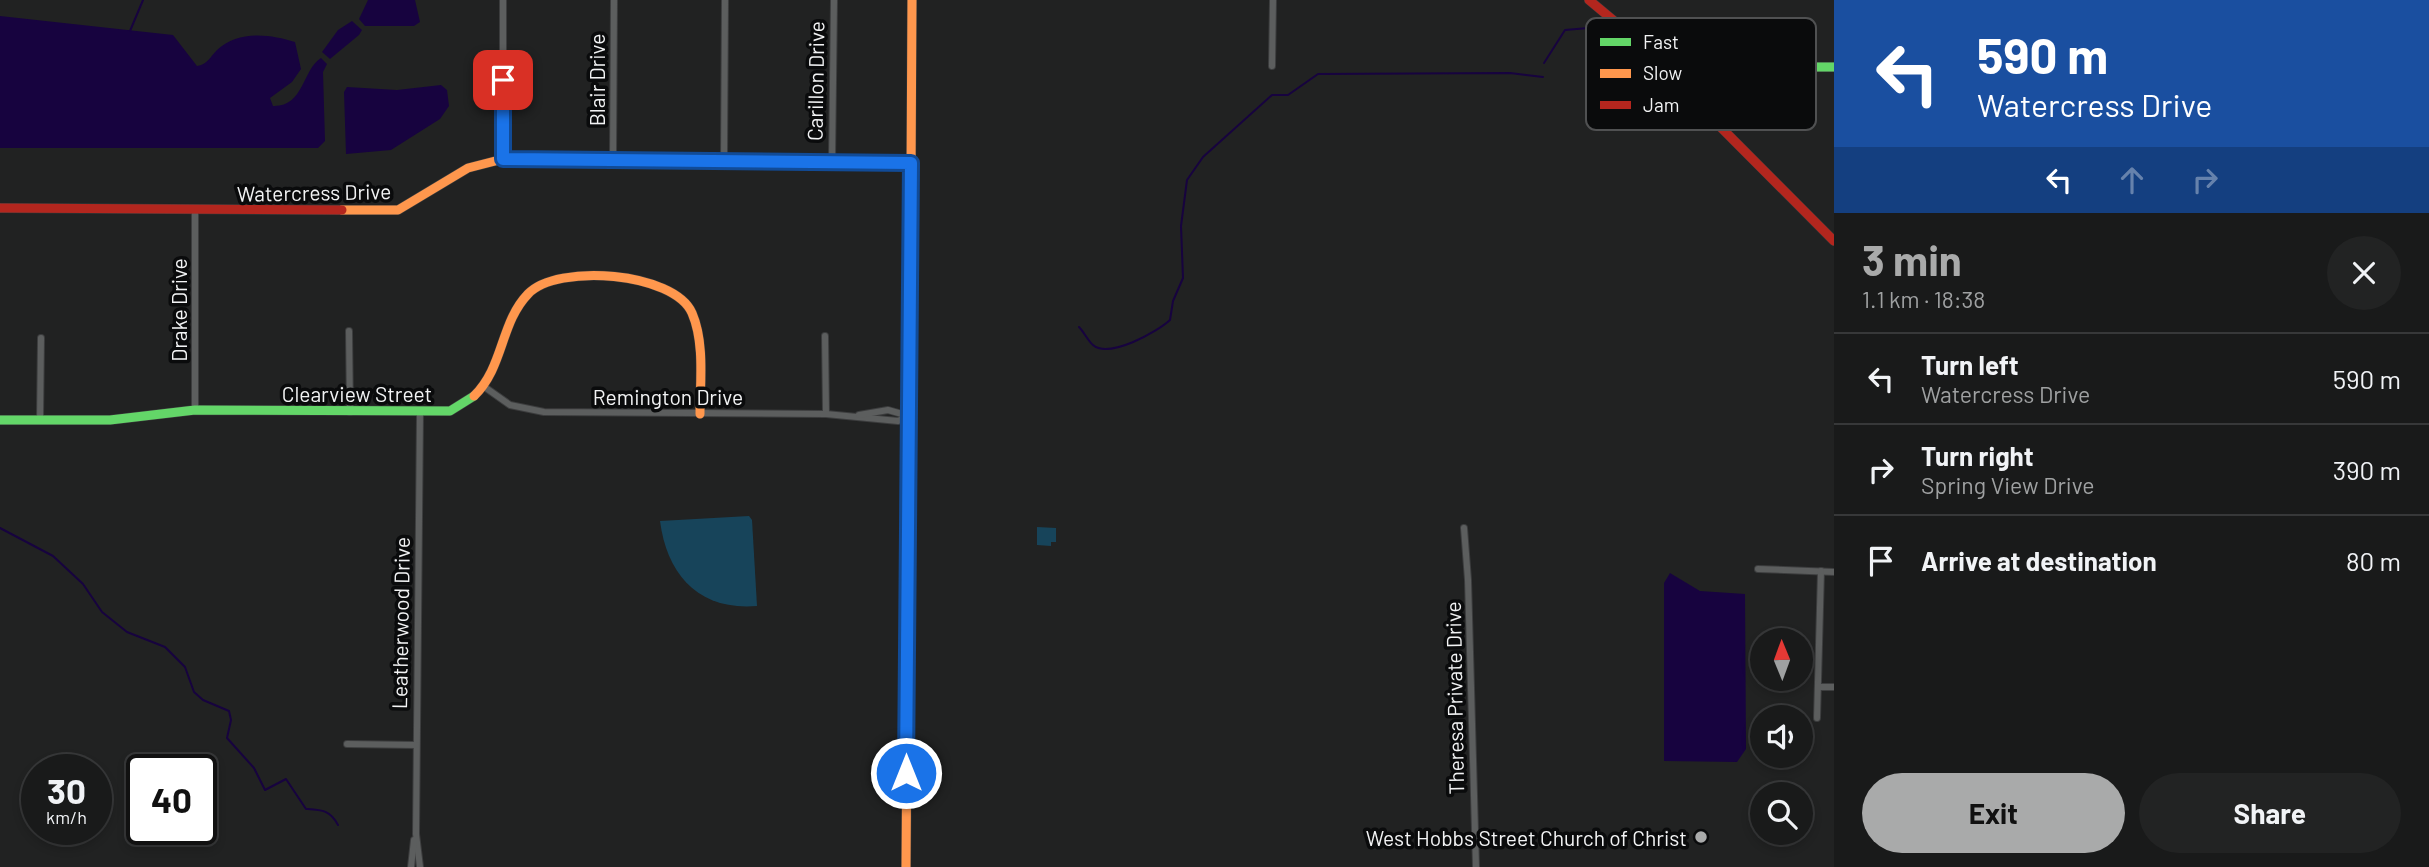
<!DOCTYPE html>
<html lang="en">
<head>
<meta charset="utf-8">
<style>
  :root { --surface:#191a1a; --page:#222323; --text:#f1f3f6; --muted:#9fa1a2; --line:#373839; --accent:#a9aaaa }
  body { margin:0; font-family:Barlow,sans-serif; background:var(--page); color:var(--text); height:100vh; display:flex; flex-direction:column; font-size:26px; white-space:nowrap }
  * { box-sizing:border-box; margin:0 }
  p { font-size:23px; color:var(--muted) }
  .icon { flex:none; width:38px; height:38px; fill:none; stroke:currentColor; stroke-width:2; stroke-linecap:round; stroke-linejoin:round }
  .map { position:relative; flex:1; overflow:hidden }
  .side { display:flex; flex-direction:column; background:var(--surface); width:595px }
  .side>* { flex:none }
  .top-card { background:#1a4fa0; color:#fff; overflow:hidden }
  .needle { width:46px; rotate:359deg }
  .buttons { position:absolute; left:1750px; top:628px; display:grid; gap:14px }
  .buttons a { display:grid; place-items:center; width:63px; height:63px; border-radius:50%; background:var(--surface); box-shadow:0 4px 10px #0003,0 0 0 2px var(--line); font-size:35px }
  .speed { position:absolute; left:21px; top:754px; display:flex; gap:14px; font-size:35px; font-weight:700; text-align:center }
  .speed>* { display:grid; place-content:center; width:91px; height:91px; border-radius:50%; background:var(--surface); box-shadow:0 4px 10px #0003,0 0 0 2px var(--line); line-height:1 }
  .speed small { font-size:18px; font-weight:400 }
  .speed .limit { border:4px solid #111; border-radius:10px; background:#fff; color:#111 }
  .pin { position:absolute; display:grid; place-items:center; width:60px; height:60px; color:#fff; margin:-30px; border-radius:14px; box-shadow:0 4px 10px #0006 }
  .me { position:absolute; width:77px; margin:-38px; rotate:0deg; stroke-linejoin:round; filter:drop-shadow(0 0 5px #0008) }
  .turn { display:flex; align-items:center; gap:24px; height:147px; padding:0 28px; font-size:32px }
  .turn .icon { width:91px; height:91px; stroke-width:2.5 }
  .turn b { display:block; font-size:49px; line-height:60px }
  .lanes { display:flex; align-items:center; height:66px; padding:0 28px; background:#0003; justify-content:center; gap:35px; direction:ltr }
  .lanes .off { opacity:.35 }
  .round { display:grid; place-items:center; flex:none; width:74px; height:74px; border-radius:37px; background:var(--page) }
  .headline { display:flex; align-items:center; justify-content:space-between; height:119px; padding:0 28px }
  h1 { font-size:42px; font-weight:700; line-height:52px; color:var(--accent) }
  .primary-button { display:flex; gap:14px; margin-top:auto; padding:14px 28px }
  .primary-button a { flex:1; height:80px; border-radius:42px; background:var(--accent); color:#111; font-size:28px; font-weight:700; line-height:80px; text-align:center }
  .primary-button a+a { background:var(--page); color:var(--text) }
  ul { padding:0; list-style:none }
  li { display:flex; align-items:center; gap:21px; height:91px; padding:0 28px; border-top:2px solid var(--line) }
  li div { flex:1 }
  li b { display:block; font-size:26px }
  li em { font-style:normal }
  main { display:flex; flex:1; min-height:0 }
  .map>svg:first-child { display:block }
  .green { fill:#17445a }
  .water { fill:#17033f }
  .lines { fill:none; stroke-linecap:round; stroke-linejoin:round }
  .stream { stroke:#17033f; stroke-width:2 }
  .street-casing { stroke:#3c3d3e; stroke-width:8 }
  .fast-casing { stroke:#3c3d3e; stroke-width:10 }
  .slow-casing { stroke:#3c3d3e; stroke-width:10 }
  .jam-casing { stroke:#3c3d3e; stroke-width:10 }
  .street { stroke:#5c5e5e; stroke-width:6 }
  .fast { stroke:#63d668; stroke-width:9 }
  .slow { stroke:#ff974d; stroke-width:9 }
  .jam { stroke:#b3261e; stroke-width:9 }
  .route-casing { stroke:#114b97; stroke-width:18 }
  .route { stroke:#1a73e8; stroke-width:12 }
  .poi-dot { fill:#a9aaaa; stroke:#0a0b0c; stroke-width:2.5 }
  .labels { text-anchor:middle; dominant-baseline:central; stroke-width:7; stroke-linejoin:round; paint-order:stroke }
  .street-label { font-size:21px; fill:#f2f3f4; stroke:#0a0b0c }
  .poi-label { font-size:21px; fill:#f2f3f4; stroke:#0a0b0c; text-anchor:end }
  .key { fill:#0a0b0c; stroke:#505152; stroke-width:2 }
  .key-label { font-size:19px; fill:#f2f3f4 }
</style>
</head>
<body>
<main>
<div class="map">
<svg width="1834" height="867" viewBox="0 0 1834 867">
  <rect width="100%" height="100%" fill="#212222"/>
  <g class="green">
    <path d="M749 516 752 520 757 606C699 611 667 575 660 521Z"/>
    <polygon points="1037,527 1056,528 1056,542 1051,542 1051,546 1037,545"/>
  </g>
  <g class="water">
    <polygon points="368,0 415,0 420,22 414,26 365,26 359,19"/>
    <path d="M0 16 173 35 197 66C207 65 210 57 217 50 238 30 270 34 295 42L301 69 292 82 270 98 273 106C304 107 302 70 321 58L327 64 323 72 325 141 318 148H0Z"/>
    <polygon points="352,21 362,30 359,35 330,59 322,52 338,30"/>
    <polygon points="441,85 447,90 449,106 440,119 391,150 346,154 344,92 347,87 397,90"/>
    <polygon points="1670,573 1700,591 1745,594 1746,749 1737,762 1664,761 1664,583"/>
  </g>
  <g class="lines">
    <g class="stream">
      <polyline points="130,31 143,0"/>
      <polyline points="1544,63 1565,30 1612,26"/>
      <path d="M1079 327C1084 332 1088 341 1093 345 1109 359 1157 332 1170 320L1173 301 1183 278 1181 226 1187 180 1203 157 1272 95H1288L1318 74 1510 73 1543 77"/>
      <path d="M0 528 53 556 83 584 102 612 127 632 165 647 185 667 194 692 203 700 229 711 231 720 227 738 254 768 265 790 286 779 306 809C322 810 330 810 338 825"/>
    </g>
    <defs>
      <g id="street">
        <polyline points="1272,66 1273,0"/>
        <polyline points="503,159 503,0"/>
        <polyline points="613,160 614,0"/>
        <polyline points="724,161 725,0"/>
        <polyline points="832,162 834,0"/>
        <polyline points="349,331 350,412"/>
        <polyline points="825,336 826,414"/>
        <polyline points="486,388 510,405 544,412 826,414 898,421 909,416"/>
        <polyline points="195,410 195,211"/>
        <polyline points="420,413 416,834 420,867"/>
        <polyline points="859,415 888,410 909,416"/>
        <polyline points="40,420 41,338"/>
        <polyline points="1464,528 1468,580 1476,867"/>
        <polyline points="1758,569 1834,572"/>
        <polyline points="1819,687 1834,687"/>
        <polyline points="1817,718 1821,571"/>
        <polyline points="347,744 416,745"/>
        <polyline points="411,867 414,840"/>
      </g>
      <g id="fast">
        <polyline points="1662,67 1834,67"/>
        <polyline points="659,161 911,163"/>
        <polyline points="0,420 110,420 195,410 450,411 474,396"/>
      </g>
      <g id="slow">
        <polyline points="911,175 912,0"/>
        <polyline points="342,210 398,210 468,168 503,159 659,161"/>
        <path d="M474 396C504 367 500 323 528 294 557 263 674 272 692 313 705 343 700 383 700 414"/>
        <polyline points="906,867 909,442"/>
      </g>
      <g id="jam">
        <polyline points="1589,0 1619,25 1834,241"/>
        <polyline points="0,208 342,210"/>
        <polyline points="909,442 911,175"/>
      </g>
    </defs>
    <use href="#street" class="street-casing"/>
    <use href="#fast" class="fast-casing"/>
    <use href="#slow" class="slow-casing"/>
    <use href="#jam" class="jam-casing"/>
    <use href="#street" class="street"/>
    <use href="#fast" class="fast"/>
    <use href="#slow" class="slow"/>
    <use href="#jam" class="jam"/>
  </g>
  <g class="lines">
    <defs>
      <polyline id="route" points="503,80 503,159 911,163 906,773"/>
    </defs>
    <use href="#route" class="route-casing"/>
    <use href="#route" class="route"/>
  </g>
  <circle class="poi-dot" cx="1701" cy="837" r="7"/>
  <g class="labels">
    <g class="street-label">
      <text transform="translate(596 80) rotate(-90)">Blair Drive</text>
      <text transform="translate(815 81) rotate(-89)">Carillon Drive</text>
      <text transform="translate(314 192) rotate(-1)">Watercress Drive</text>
      <text transform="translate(178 310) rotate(-90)">Drake Drive</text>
      <text x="357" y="393">Clearview Street</text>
      <text x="668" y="396">Remington Drive</text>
      <text transform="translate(400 623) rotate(-89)">Leatherwood Drive</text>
      <text transform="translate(1454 698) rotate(-91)">Theresa Private Drive</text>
    </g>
    <g class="poi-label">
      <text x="1687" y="837">West Hobbs Street Church of Christ</text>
    </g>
  </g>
  <rect x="1586" y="18" width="230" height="112" rx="10" class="key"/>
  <rect x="1600" y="38" width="31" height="8" fill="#63d668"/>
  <rect x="1600" y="69" width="31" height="9" fill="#ff974d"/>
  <rect x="1600" y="101" width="31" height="8" fill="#b3261e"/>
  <g class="key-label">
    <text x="1643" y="49">Fast</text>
    <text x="1643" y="80">Slow</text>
    <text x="1643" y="112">Jam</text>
  </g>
</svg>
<div class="buttons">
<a><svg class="needle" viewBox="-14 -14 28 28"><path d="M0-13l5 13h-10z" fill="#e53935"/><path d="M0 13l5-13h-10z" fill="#9fa1a2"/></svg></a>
<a><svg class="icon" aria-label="sound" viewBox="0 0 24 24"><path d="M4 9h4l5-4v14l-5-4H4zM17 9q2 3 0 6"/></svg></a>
<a><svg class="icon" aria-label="search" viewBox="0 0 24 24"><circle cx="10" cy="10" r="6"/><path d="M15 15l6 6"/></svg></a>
</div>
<div class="speed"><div>30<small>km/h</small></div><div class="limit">40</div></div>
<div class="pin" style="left:503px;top:80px;background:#d93025"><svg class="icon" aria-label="arrive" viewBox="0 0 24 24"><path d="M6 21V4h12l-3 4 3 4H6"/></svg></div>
<svg class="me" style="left:906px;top:773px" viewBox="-20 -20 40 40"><circle r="17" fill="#1a73e8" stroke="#fff" stroke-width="3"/><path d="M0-11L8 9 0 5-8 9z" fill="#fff"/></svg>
</div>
<section class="side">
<div class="top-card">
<div class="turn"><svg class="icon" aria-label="left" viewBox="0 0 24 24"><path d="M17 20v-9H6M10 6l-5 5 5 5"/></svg><div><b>590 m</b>Watercress Drive</div></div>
<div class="lanes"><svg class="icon" aria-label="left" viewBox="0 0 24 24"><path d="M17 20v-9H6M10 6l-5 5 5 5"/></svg><svg class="icon off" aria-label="ahead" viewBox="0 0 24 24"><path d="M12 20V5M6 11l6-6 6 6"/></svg><svg class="icon off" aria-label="right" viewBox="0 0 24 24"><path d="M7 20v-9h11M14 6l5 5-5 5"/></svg></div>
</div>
<div class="headline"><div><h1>3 min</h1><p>1.1 km · 18:38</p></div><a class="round"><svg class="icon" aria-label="close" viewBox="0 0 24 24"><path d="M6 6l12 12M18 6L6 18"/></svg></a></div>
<ul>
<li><svg class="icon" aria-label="left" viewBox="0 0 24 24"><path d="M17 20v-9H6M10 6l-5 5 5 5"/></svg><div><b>Turn left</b><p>Watercress Drive</p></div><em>590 m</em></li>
<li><svg class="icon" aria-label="right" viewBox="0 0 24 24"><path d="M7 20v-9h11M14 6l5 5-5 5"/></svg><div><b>Turn right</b><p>Spring View Drive</p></div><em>390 m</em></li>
<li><svg class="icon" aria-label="arrive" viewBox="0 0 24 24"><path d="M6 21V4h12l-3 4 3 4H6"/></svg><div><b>Arrive at destination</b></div><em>80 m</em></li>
</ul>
<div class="primary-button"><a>Exit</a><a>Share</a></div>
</section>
</main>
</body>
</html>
